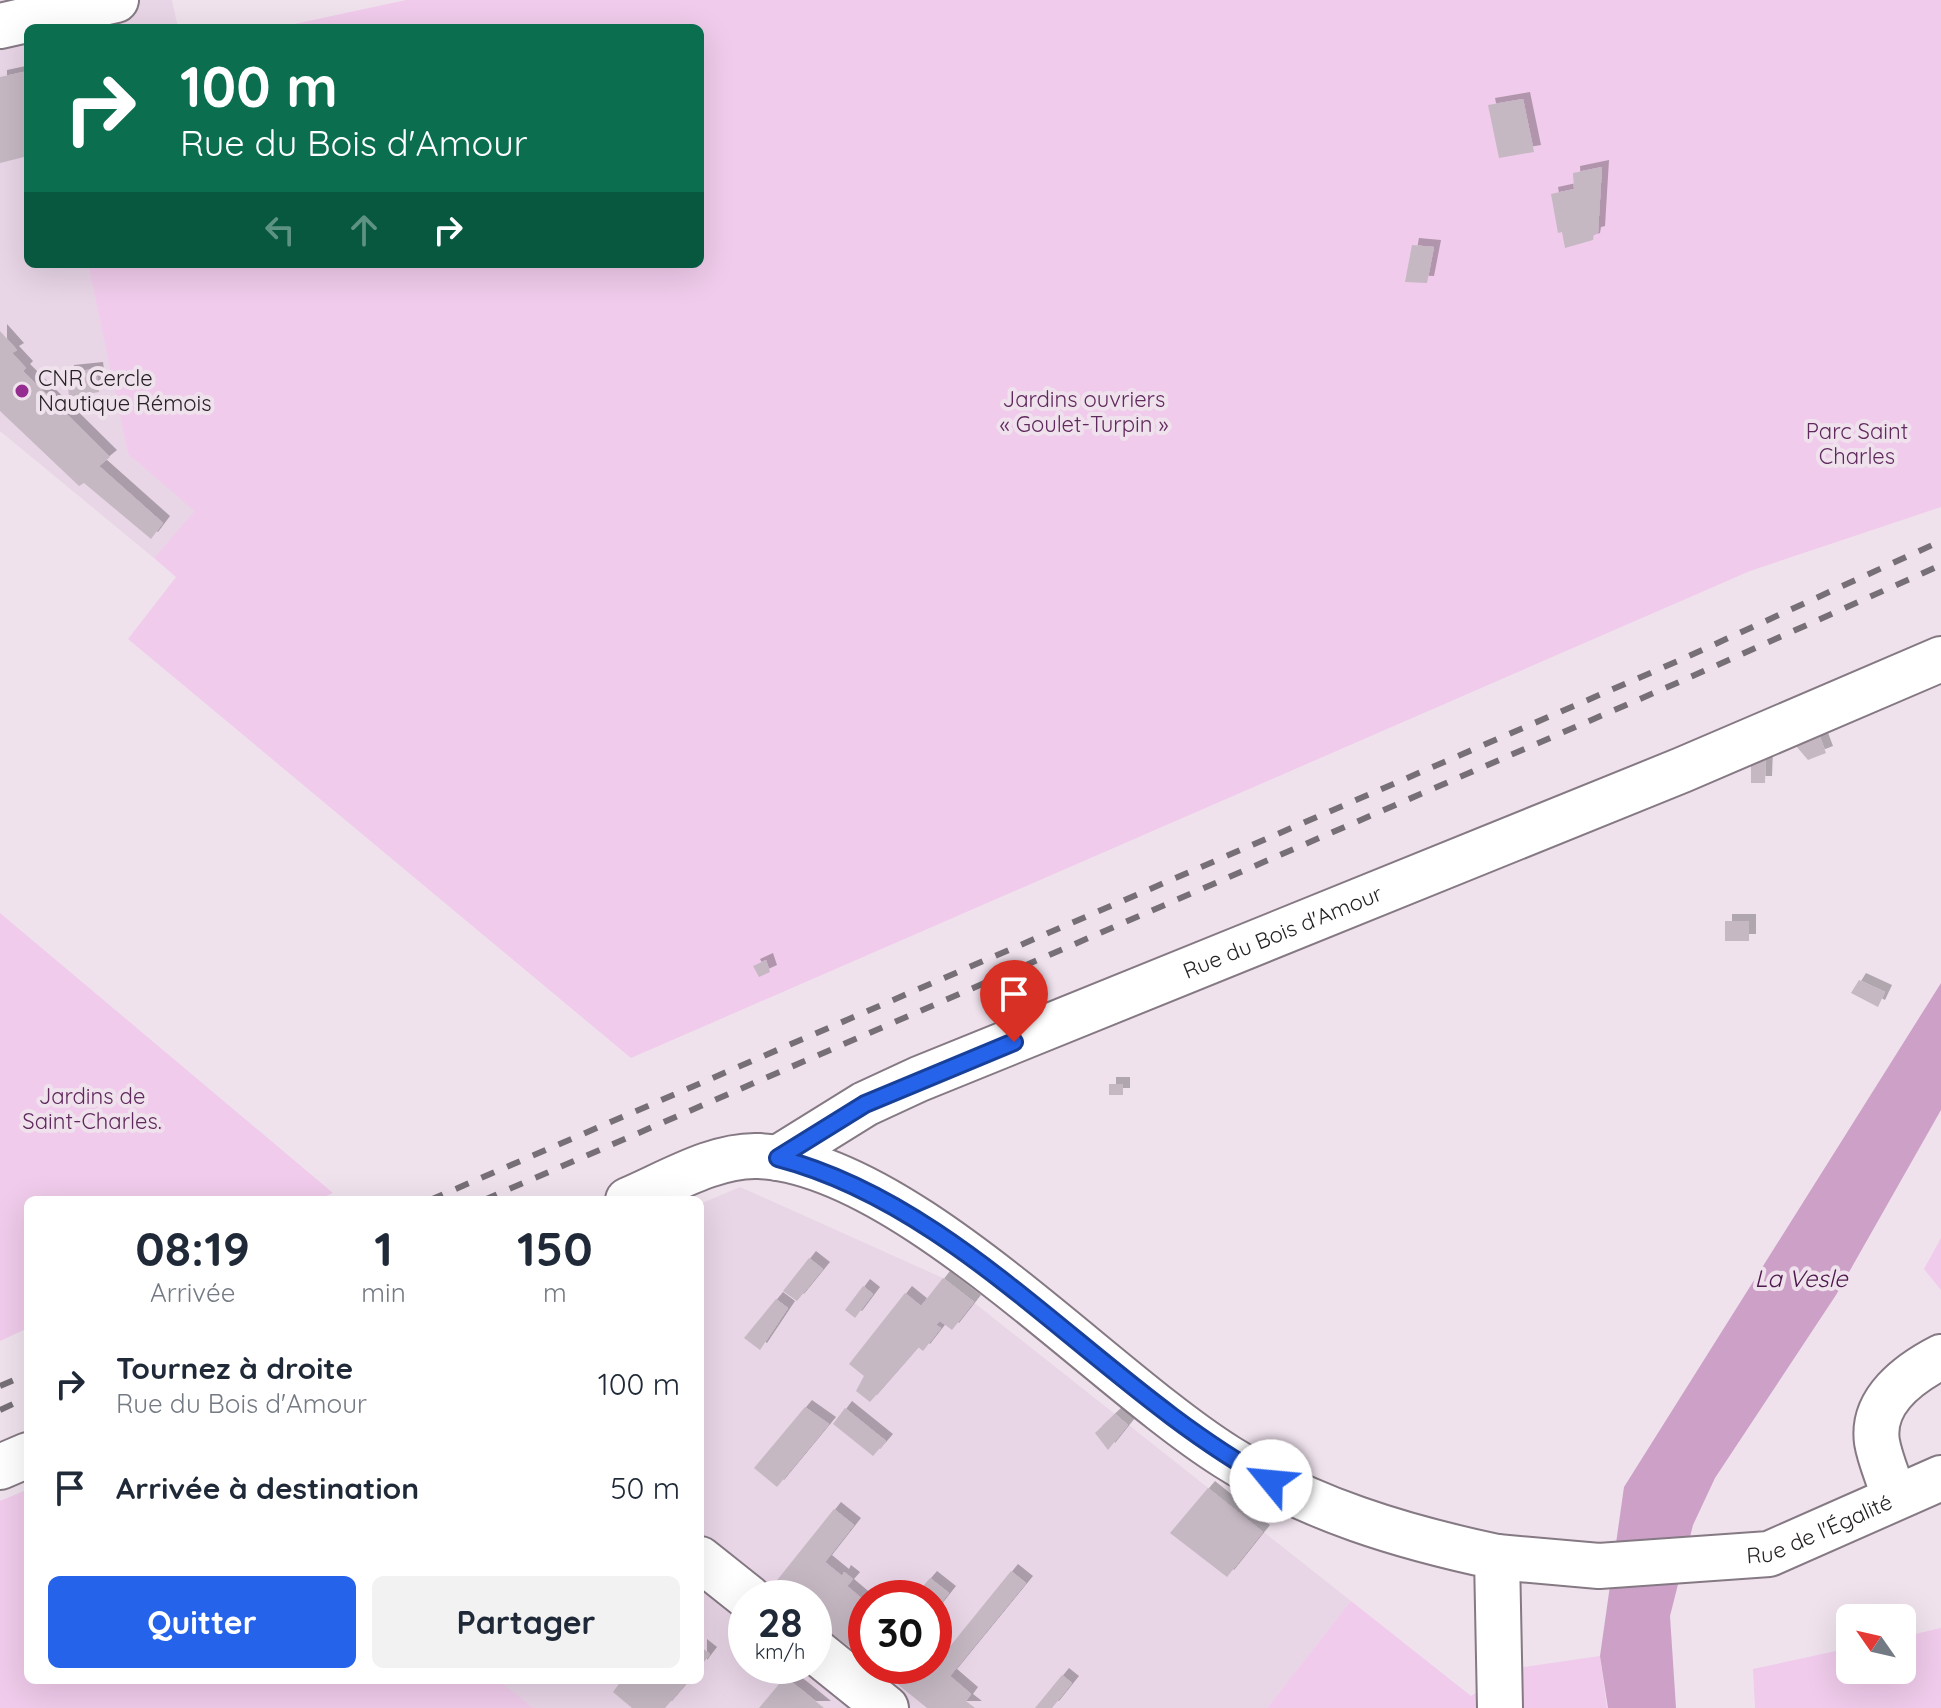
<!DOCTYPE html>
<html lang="fr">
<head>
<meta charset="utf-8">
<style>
  :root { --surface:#fff; --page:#f2f2f3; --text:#1f2937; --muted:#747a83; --accent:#2563eb }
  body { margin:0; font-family:Quicksand,sans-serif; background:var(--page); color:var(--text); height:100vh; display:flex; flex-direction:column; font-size:30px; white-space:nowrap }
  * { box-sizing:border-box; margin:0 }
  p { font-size:26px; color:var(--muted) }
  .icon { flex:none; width:44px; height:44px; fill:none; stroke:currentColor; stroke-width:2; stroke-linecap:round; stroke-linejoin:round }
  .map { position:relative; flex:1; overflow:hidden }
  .sheet { position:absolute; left:24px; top:1196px; width:680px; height:488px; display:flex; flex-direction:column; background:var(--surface); border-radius:12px; box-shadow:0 8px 32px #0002 }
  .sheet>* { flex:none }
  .guide { position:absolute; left:24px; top:24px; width:680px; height:244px; border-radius:12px; box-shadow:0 8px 32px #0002; background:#0b6e4f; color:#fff; overflow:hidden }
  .needle { width:52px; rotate:304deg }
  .fabs { position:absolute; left:1836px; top:1604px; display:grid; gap:16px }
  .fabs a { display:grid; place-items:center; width:80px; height:80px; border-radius:12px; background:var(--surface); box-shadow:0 8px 32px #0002; font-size:40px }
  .speed { position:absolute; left:728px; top:1580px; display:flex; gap:16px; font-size:40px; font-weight:700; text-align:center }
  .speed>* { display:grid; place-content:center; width:104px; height:104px; border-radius:50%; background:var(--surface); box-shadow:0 8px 32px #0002; line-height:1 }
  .speed small { font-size:20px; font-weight:400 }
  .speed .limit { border:12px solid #d22; background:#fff; color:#111 }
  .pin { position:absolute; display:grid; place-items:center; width:68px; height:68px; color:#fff; margin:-82px -34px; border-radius:50% 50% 50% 0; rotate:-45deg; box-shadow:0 0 8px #0007 }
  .pin .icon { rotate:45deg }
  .me { position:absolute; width:88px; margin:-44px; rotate:298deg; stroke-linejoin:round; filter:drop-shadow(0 0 6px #0008) }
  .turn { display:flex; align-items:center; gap:28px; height:168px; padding:0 24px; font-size:36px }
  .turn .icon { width:104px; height:104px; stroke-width:2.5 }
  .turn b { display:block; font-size:56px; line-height:68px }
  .lanes { display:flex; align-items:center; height:76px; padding:0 24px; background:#0003; justify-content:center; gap:40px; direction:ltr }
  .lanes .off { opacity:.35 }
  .eta { display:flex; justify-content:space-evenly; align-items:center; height:136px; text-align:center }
  .eta b { font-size:48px; font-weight:700; line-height:56px }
  .action { display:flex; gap:16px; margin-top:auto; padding:16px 24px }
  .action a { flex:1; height:92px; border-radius:12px; background:var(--accent); color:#fff; font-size:32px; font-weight:700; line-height:92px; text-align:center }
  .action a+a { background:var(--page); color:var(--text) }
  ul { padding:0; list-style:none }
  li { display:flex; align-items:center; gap:24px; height:104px; padding:0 24px }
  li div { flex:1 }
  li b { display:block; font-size:30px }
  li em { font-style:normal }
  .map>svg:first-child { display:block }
  .built { fill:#e8d5e6; fill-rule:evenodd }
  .green { fill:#f0cbeb }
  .water { fill:#cda0c8 }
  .building { fill:#c5b8c3; filter:url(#shadow) }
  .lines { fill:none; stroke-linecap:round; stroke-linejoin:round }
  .minor-casing { stroke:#857983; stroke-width:48 }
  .minor { stroke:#fff; stroke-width:44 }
  .rail { stroke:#776f76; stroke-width:6; stroke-dasharray:14 14; stroke-linecap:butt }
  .route-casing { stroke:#184099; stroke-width:20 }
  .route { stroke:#2563eb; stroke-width:14 }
  .poi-dot { fill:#952d90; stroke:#efe2ed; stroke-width:3 }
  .labels { text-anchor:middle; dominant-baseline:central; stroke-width:8; stroke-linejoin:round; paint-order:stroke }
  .poi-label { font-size:22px; fill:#272226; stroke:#efe2ed; text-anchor:start }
  .park-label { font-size:22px; fill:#60295d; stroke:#efe2ed }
  .street-label { font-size:22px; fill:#272226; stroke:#efe2ed }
  .water-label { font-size:24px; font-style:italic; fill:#4c174a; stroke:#efe2ed }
</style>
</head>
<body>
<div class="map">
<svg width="1941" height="1708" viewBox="0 0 1941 1708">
  <defs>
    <filter id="shadow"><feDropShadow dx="7" dy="-7" stdDeviation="0" flood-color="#0004"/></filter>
  </defs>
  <rect width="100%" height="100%" fill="#efe2ed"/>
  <g class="built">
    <polygon points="0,0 172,0 178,28 28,28 28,264 88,264 128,454 196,511 154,558 0,431"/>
    <path d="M740 1187 943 1278 1351 1601 1267 1708H0V1501L28 1489V1680H700V1204ZM746 1598H814V1666H746ZM866 1598H934V1666H866Z"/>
  </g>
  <g class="green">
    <polygon points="406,0 1941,0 1941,507 1750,571 631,1058 128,639 176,577 154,558 195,511 128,454 88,264 700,264 700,28 276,28"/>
    <polygon points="0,913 333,1193 317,1200 28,1200 28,1328 0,1341"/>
    <polygon points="1941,1238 1941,1290 1924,1269"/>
    <polygon points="28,1490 28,1680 498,1680 533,1708 0,1708 0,1501"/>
    <polygon points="1351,1601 1471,1696 1517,1668 1600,1656 1607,1708 1267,1708"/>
    <polygon points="1941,1628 1941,1708 1755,1708 1753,1669 1850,1648 1850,1670 1902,1670 1902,1637"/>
  </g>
  <polygon class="water" points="1941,983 1941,1110 1836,1295 1715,1478 1693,1525 1670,1616 1676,1708 1608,1708 1600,1656 1624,1487"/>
  <g class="building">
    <polygon points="28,71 28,88 24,89 28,156 0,163 0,77"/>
    <polygon points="1523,99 1534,152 1499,158 1488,105"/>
    <polygon points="1602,167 1598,233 1594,234 1593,240 1565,248 1562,232 1558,233 1551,194 1574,189 1573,173"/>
    <polygon points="1412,245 1434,247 1427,283 1405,282"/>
    <polygon points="0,331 17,350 12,353 26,368 23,371 110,457 99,466 163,523 151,539 84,483 79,486 0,411"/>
    <polygon points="96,369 99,392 69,397 67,372"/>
    <polygon points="1820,737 1826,753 1808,760 1796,746"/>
    <polygon points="1766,756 1765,783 1751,783 1751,761"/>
    <rect x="1725" y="921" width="24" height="20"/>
    <polygon points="766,960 770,972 759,977 753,966"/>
    <polygon points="1859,980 1885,992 1878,1007 1851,993"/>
    <rect x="1109" y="1084" width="14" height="11"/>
    <polygon points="809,1258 823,1269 797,1301 783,1291"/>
    <polygon points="943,1278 974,1302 952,1330 940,1321 936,1325 941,1328 923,1351 918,1347 870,1402 856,1391 864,1376 849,1364 905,1293 921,1306"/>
    <polygon points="863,1286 873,1294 855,1318 845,1310"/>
    <polygon points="776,1299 788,1308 760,1350 744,1338"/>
    <polygon points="805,1407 829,1424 777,1487 754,1468"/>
    <polygon points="845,1408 886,1441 873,1456 833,1424"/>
    <polygon points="1115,1414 1128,1425 1108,1450 1095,1433"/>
    <polygon points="1208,1488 1263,1532 1227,1577 1170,1533"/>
    <polygon points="834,1509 854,1525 825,1562 842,1576 844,1572 853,1579 847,1586 866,1602 866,1659 821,1626 823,1623 814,1616 814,1598 792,1598 774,1584"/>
    <polygon points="1011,1571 1026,1583 950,1676 971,1694 966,1701 975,1708 927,1708 875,1666 934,1666"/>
    <polygon points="930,1578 949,1593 934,1612 934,1598 913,1598"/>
    <polygon points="700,1646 710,1654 700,1667"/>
    <polygon points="1062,1675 1072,1683 1052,1708 1035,1708"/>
    <polygon points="785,1677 802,1690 824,1708 759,1708"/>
    <polygon points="622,1680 689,1680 665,1708 632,1708 613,1692"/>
  </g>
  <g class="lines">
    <defs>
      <g id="minor">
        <polyline points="0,26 116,0"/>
        <path id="s1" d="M778 1158 865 1104 919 1079 1682 770 1941 659"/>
        <path d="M628 1200C668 1183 715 1154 759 1156 905 1163 1101 1378 1227 1457 1309 1509 1402 1537 1497 1557L1500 1708"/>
        <polyline points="0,1467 28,1455"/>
        <path d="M1894 1497C1889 1479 1880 1460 1877 1442 1871 1401 1910 1373 1941 1357"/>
        <path id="s2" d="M1497 1557 1599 1566 1769 1554 1941 1478"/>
        <polyline points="700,1559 749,1598"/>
        <polyline points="814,1650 886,1708"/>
      </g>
    </defs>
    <use href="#minor" class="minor-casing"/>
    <use href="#minor" class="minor"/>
    <g class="rail">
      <polyline points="430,1200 1678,661 1941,541"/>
      <polyline points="484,1200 1686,679 1941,565"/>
      <polyline points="0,1386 28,1374"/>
      <polyline points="0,1410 28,1397"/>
    </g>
  </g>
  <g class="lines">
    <defs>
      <path id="route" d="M1014 1042 865 1104 778 1158C966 1207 1101 1389 1271 1481"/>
    </defs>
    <use href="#route" class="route-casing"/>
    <use href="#route" class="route"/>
  </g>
  <circle class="poi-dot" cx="22" cy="391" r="8"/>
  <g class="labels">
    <g class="poi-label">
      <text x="38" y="378">CNR Cercle<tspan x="38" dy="25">Nautique Rémois</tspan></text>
    </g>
    <g class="park-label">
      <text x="1084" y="399">Jardins ouvriers<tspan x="1084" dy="25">« Goulet-Turpin »</tspan></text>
      <text x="1857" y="431">Parc Saint<tspan x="1857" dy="25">Charles</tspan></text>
      <text x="92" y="1096">Jardins de<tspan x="92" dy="25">Saint-Charles.</tspan></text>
    </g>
    <g class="street-label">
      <text stroke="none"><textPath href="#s1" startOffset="554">Rue du Bois d'Amour</textPath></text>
      <text stroke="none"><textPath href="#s2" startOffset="328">Rue de l'Égalité</textPath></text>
    </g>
    <g class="water-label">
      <text x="1801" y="1278">La Vesle</text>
    </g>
  </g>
</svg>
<div class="fabs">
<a><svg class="needle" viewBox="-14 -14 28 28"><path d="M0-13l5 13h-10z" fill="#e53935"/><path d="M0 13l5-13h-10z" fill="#747a83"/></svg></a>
</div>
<div class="speed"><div>28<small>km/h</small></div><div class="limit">30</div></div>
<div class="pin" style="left:1014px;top:1042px;background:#d93025"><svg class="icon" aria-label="arrive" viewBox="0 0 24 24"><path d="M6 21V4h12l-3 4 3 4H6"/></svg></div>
<svg class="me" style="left:1271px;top:1481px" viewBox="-20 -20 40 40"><circle r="19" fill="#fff"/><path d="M0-13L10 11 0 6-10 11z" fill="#2563eb"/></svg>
<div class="guide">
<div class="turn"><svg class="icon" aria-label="right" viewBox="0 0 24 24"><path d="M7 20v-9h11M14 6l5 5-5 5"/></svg><div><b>100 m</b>Rue du Bois d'Amour</div></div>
<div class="lanes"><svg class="icon off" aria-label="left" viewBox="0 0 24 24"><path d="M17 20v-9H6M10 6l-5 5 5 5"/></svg><svg class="icon off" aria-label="ahead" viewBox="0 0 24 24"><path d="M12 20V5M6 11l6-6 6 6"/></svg><svg class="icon" aria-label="right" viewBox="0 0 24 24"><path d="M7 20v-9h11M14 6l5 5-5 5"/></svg></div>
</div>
<section class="sheet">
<div class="eta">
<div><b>08:19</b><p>Arrivée</p></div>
<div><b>1</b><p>min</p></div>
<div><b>150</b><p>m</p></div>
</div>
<ul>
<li><svg class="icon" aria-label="right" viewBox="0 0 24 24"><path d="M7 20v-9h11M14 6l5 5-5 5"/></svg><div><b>Tournez à droite</b><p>Rue du Bois d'Amour</p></div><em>100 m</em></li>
<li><svg class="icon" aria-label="arrive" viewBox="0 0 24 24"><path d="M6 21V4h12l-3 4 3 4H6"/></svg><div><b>Arrivée à destination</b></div><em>50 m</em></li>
</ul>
<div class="action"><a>Quitter</a><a>Partager</a></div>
</section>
</div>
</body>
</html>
